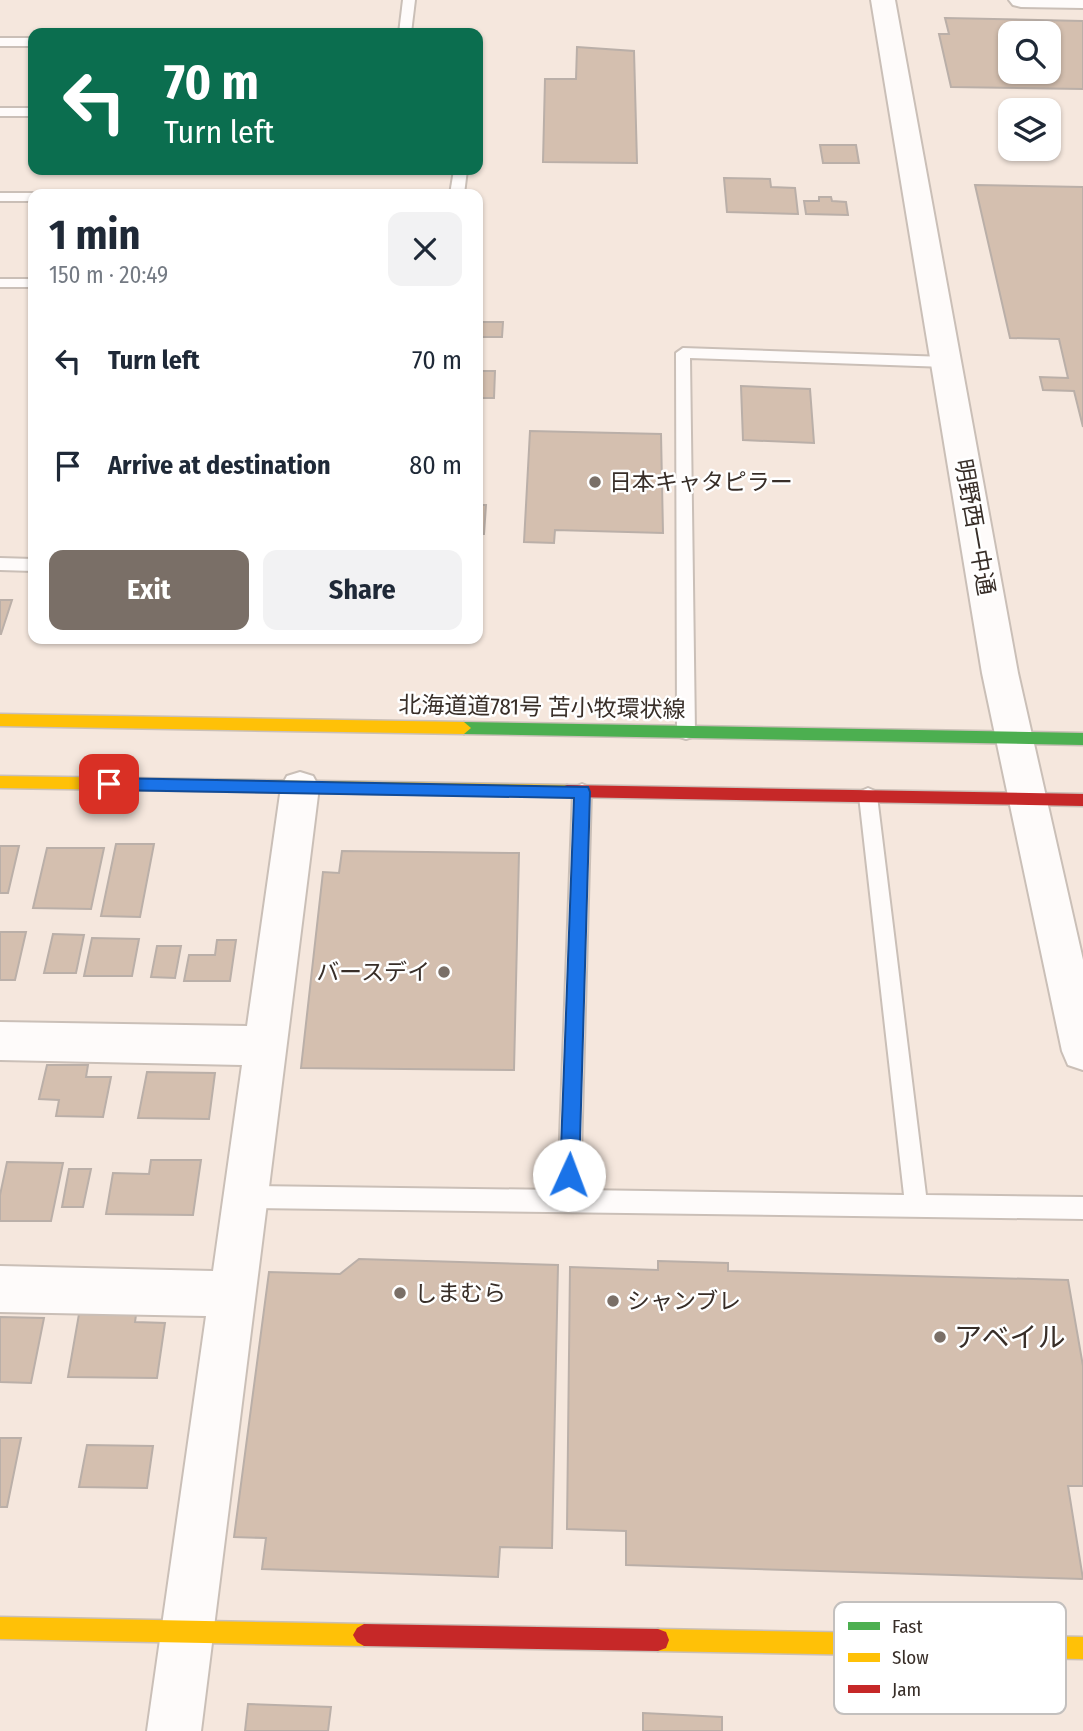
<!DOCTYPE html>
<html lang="en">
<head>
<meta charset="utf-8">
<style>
  :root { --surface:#fff; --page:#f2f2f3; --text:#1f2937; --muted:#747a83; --accent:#7a6f67 }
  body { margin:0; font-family:"Fira Sans Condensed","Noto Sans JP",sans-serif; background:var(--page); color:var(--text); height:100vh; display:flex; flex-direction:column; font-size:26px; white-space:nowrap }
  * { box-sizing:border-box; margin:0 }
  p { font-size:23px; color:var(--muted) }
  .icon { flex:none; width:38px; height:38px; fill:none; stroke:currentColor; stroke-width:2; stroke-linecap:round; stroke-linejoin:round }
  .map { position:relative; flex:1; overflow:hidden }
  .details { position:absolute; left:28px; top:189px; width:455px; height:455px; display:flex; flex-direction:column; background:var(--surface); border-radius:14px; box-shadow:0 2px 5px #0004 }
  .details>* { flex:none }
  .banner { position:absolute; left:28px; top:28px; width:455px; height:147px; border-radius:14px; box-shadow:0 2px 5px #0004; background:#0b6e4f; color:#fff; overflow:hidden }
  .tools { position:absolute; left:998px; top:21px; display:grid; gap:14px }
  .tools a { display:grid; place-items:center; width:63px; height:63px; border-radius:14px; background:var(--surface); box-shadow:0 2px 5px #0004; font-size:35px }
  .pin { position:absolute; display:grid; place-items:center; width:60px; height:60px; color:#fff; margin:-30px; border-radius:14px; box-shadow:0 4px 10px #0006 }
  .me { position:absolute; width:77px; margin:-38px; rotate:2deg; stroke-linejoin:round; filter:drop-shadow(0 0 5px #0008) }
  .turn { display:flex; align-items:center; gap:24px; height:147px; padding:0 21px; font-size:32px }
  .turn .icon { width:91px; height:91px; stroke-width:2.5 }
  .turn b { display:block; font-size:49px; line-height:60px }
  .round { display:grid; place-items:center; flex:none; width:74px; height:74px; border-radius:14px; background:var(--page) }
  .summary { display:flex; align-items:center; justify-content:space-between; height:119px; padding:0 21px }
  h1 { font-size:42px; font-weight:700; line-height:52px }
  .action { display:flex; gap:14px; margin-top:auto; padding:14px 21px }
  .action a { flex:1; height:80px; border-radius:14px; background:var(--accent); color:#fff; font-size:28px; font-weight:700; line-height:80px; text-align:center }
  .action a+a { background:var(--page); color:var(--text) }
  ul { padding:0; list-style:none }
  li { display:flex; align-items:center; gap:21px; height:105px; padding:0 21px }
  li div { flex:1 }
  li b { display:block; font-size:26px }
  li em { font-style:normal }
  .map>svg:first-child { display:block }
  .building { fill:#d4bfaf; stroke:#baafa8; stroke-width:2; fill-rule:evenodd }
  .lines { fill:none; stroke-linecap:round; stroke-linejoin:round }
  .lane-casing { stroke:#cabfb7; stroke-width:4 }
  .street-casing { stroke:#cabfb7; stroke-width:4 }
  .fast-casing { stroke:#cabfb7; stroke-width:3 }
  .slow-casing { stroke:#cabfb7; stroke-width:3 }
  .jam-casing { stroke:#cabfb7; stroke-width:3 }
  .lane { fill:#fefbfa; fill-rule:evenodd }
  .street { fill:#fefbfa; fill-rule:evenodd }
  .fast { fill:#4caf50; fill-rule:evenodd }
  .slow { fill:#ffc107; fill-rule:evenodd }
  .jam { fill:#c62828; fill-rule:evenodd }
  .route { fill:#1a73e8; stroke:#114b97; stroke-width:2 }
  .poi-dot { fill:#7a6f67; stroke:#fff; stroke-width:2.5 }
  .labels { text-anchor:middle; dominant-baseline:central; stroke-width:5; stroke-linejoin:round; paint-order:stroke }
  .poi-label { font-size:23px; fill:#382e28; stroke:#fff; text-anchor:start }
  .street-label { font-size:23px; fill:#382e28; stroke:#fff }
  .near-poi-label { font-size:28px; fill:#382e28; stroke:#fff; text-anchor:start }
  .key { fill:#fff; stroke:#c3c0be; stroke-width:2 }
  .key-label { font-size:19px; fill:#382e28 }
</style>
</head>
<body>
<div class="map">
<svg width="1083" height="1731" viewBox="0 0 1083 1731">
  <rect width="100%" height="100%" fill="#f5e7dd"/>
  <g class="building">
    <path d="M945 18 1083 21V89L951 87 939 34H949ZM1010 33H1048V72H1010Z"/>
    <polygon points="577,47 634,51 637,163 543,162 545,79 576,79"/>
    <polygon points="820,145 856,145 859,163 823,163"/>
    <polygon points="724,178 770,179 771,187 795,188 798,214 727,212"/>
    <polygon points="975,185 1083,187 1083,427 1074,391 1043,390 1040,377 1068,378 1059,339 1010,338"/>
    <polygon points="819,197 831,197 832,201 846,202 848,215 806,214 804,201 819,201"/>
    <polygon points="478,322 503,322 502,337 478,337"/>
    <polygon points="478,371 495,371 494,398 478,398"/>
    <polygon points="741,386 810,389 814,443 743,440"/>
    <polygon points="530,431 661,434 663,533 555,530 554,543 524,542"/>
    <polygon points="478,505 486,505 484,534 478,534"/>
    <polygon points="0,600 12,600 1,634 0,634"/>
    <polygon points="116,844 154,844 140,917 101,916"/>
    <polygon points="0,846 19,846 8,893 0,893"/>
    <polygon points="47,848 104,848 91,909 33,908"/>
    <polygon points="342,851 519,853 514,1070 301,1068 323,872 339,873"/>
    <polygon points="0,932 26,932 15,980 0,980"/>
    <polygon points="53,934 84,935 76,973 44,973"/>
    <polygon points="92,938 139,939 132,976 84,976"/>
    <polygon points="217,940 236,940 230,981 184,981 189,955 215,955"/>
    <polygon points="157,946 181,946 175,978 151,977"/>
    <polygon points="47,1065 88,1065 86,1077 111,1077 103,1117 56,1116 59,1100 39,1099"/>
    <polygon points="147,1072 215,1073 209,1119 138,1118"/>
    <polygon points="151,1160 201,1160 193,1215 106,1214 113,1173 149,1174"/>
    <polygon points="7,1162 63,1163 51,1221 0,1221 0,1195"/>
    <polygon points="69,1169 91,1169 83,1207 62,1207"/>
    <polygon points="359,1259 558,1265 552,1548 500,1547 498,1577 262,1569 266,1538 234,1537 269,1272 340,1274"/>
    <polygon points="658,1261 728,1263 728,1271 1068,1280 1083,1366 1083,1486 1068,1486 1083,1579 626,1565 626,1531 567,1529 570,1267 658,1270"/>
    <polygon points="79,1314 136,1315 135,1322 165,1323 157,1378 68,1377"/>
    <polygon points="0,1317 44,1318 31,1383 0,1382"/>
    <polygon points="0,1438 21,1438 7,1507 0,1507"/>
    <polygon points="87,1445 153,1446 147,1488 79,1487"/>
    <polygon points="248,1704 331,1707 328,1731 245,1731"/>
    <polygon points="643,1713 722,1717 722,1731 643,1731"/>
  </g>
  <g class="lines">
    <defs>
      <g id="lane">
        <polygon points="403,0 415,0 411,33 399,33"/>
        <rect x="0" y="38" width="33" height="8"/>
        <rect x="0" y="108" width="33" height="8"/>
        <polygon points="454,170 467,170 464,194 450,194"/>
        <polygon points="0,193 33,193 38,194 33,194 33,201 0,201"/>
        <rect x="0" y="279" width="33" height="8"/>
        <polygon points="683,348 946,357 953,362 946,367 690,358 695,732 692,737 686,739 680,737 677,732 676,353"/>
        <polygon points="0,558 33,559 33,571 0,570"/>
        <polygon points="582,784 589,787 591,792 580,1190 904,1195 859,796 861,791 868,788 875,791 877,796 926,1195 1083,1197 1083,1219 246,1208 238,1205 235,1197 238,1189 246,1186 558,1190 573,792 575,787"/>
      </g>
      <g id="street">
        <polygon points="871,0 895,0 1018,673 1083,960 1083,1070 1068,1065 1062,1051 982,673"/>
        <polygon points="1009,0 1083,0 1083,8 1021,7 1013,5"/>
        <polygon points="300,772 313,776 319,787 201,1731 147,1731 206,1316 0,1312 0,1266 213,1271 242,1065 0,1060 0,1022 247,1026 281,787 287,776"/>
      </g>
      <polygon id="fast" points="464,722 1083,733 1083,745 464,734 457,728"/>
      <g id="slow">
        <polygon points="0,714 464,722 471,728 464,734 0,726"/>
        <polygon points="0,776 567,785 572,787 575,791 572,795 567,797 0,788"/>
        <polygon points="0,1617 364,1624 371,1628 375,1635 371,1642 364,1646 0,1639"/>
        <polygon points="658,1629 1083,1637 1083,1659 658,1651 650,1648 647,1640 650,1632"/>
      </g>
      <g id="jam">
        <polygon points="567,785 1083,794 1083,806 567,797 562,795 559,791 562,787"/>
        <polygon points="364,1624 658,1629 666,1632 669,1640 666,1648 658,1651 364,1646 357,1642 353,1635 357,1628"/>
      </g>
    </defs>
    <use href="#lane" class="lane-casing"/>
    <use href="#street" class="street-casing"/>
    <use href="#fast" class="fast-casing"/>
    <use href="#slow" class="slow-casing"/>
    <use href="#jam" class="jam-casing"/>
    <use href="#lane" class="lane"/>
    <use href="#street" class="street"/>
    <use href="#fast" class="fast"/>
    <use href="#slow" class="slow"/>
    <use href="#jam" class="jam"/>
  </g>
  <polygon class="route" points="109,778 588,787 590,792 579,1175 576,1181 569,1183 563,1181 560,1175 574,798 109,790 102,784"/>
  <g class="poi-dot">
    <circle cx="595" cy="482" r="7"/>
    <circle cx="444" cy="972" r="7"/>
    <circle cx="400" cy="1293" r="7"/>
    <circle cx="613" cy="1301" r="7"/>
    <circle cx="940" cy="1337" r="7"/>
  </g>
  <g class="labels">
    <g class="poi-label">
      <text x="609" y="482">日本キャタピラー</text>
      <text x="430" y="972" text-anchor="end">バースデイ</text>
      <text x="414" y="1293">しまむら</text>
      <text x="627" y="1301">シャンブレ</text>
    </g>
    <g class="street-label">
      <text transform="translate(975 527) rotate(80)">明野西一中通</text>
      <text transform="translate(542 707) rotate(1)">北海道道781号 苫小牧環状線</text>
    </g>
    <g class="near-poi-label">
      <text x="954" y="1337">アベイル</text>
    </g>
  </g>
  <rect x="834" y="1602" width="232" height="112" rx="10" class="key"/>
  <rect x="848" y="1622" width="32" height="8" fill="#4caf50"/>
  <rect x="848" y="1653" width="32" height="9" fill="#ffc107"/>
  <rect x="848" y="1685" width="32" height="8" fill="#c62828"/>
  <g class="key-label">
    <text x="892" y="1633">Fast</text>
    <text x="892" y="1664">Slow</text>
    <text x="892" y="1696">Jam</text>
  </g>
</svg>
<div class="tools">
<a><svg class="icon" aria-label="search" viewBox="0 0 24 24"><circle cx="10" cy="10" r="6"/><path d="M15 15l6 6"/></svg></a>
<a><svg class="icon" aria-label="layers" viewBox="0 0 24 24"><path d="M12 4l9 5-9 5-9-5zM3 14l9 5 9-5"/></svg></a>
</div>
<div class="pin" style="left:109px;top:784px;background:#d93025"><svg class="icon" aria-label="arrive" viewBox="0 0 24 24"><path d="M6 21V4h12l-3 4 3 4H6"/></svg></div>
<svg class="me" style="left:569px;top:1175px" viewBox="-20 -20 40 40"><circle r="19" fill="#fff"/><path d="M0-13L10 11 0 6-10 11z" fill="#1a73e8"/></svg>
<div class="banner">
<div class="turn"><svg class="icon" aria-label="left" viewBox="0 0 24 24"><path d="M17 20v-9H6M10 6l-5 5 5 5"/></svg><div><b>70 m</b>Turn left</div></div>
</div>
<section class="details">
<div class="summary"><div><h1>1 min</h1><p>150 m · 20:49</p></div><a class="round"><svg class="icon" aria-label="close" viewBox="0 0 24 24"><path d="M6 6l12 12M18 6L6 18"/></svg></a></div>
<ul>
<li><svg class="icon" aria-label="left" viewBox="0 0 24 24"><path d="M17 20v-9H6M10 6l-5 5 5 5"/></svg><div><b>Turn left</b></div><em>70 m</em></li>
<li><svg class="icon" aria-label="arrive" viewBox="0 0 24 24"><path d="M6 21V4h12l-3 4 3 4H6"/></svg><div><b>Arrive at destination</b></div><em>80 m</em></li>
</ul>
<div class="action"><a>Exit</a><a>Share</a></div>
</section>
</div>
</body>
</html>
